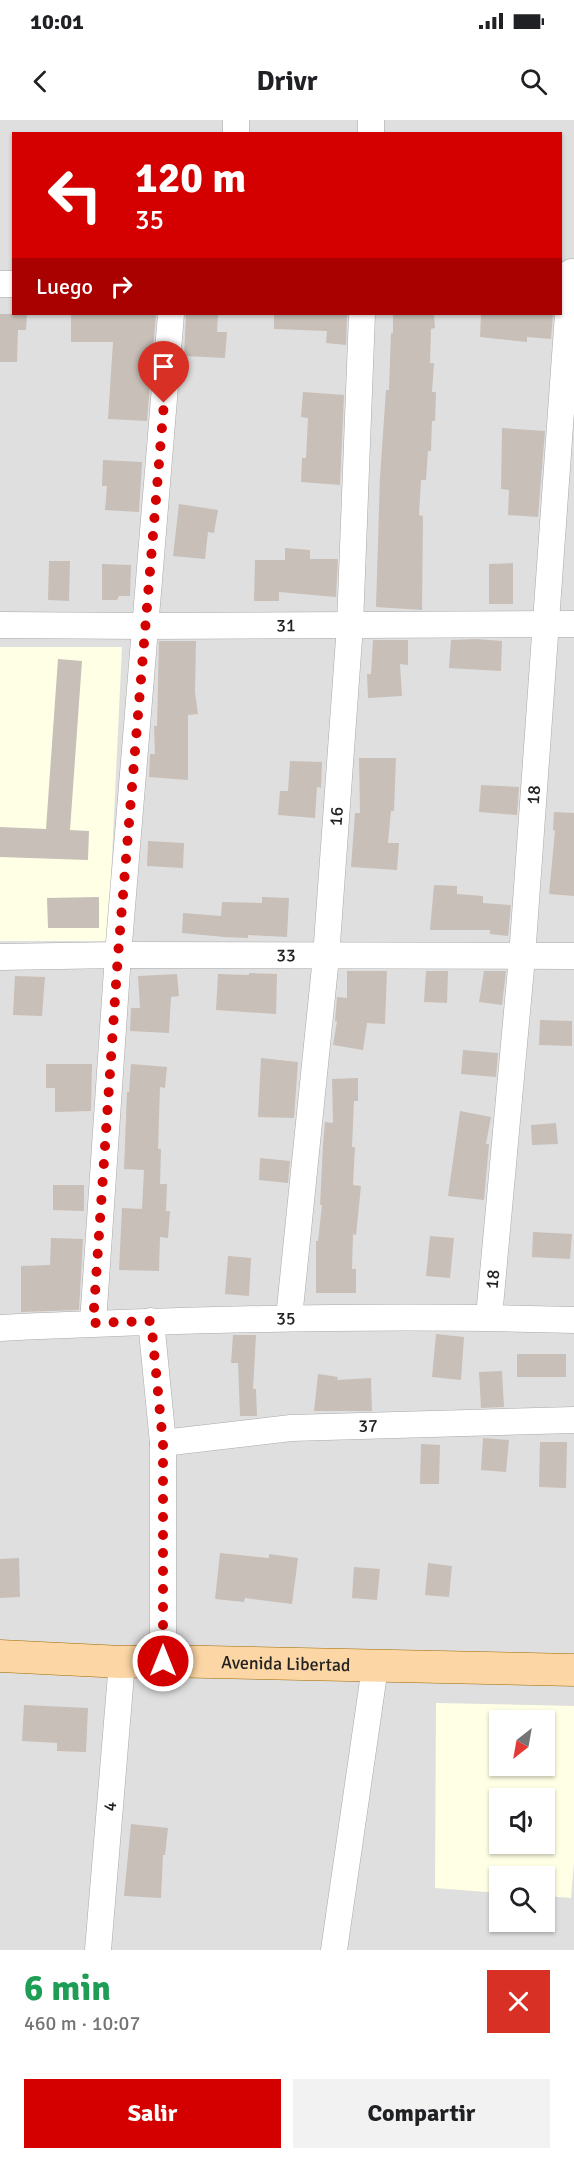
<!DOCTYPE html>
<html lang="es">
<head>
<meta charset="utf-8">
<style>
  :root { --surface:#fff; --page:#f2f2f2; --text:#202124; --muted:#757577; --accent:#d40000 }
  body { margin:0; font-family:Signika,sans-serif; background:var(--page); color:var(--text); height:100vh; display:flex; flex-direction:column; font-size:22px; white-space:nowrap }
  * { box-sizing:border-box; margin:0 }
  p { font-size:20px; color:var(--muted) }
  .icon { flex:none; width:33px; height:33px; fill:none; stroke:currentColor; stroke-width:2; stroke-linecap:round; stroke-linejoin:round }
  .map { position:relative; height:1830px; overflow:hidden }
  .drawer { display:flex; flex-direction:column; background:var(--surface); flex:1 }
  .drawer>* { flex:none }
  .banner { position:absolute; left:12px; top:12px; width:550px; height:183px; border-radius:0px; box-shadow:0 2px 4px #0004; background:#d40000; color:#fff; overflow:hidden }
  .needle { width:39px; rotate:211deg }
  .tools { position:absolute; left:489px; top:1590px; display:grid; gap:12px }
  .tools a { display:grid; place-items:center; width:66px; height:66px; border-radius:0px; background:var(--surface); box-shadow:0 2px 4px #0004; font-size:30px }
  .pin { position:absolute; display:grid; place-items:center; width:51px; height:51px; color:#fff; margin:-62px -26px; border-radius:50% 50% 50% 0; rotate:-45deg; box-shadow:0 0 6px #0007 }
  .pin .icon { rotate:45deg }
  .me { position:absolute; width:66px; margin:-33px; rotate:0deg; stroke-linejoin:round; filter:drop-shadow(0 0 4px #0008) }
  .turn { display:flex; align-items:center; gap:21px; height:126px; padding:0 24px; font-size:27px }
  .turn .icon { width:78px; height:78px; stroke-width:2.5 }
  .turn b { display:block; font-size:42px; line-height:51px }
  .then { display:flex; align-items:center; height:57px; padding:0 24px; background:#0003; gap:12px; font-size:22px }
  .round { display:grid; place-items:center; flex:none; width:63px; height:63px; border-radius:0px; background:var(--page) }
  .headline { display:flex; align-items:center; justify-content:space-between; height:102px; padding:0 24px }
  h1 { font-size:36px; font-weight:700; line-height:45px; color:#1e9e55 }
  .cta { display:flex; gap:12px; margin-top:auto; padding:12px 24px }
  .cta a { flex:1; height:69px; border-radius:0px; background:var(--accent); color:#fff; font-size:24px; font-weight:700; line-height:69px; text-align:center }
  .cta a+a { background:var(--page); color:var(--text) }
  .status { display:flex; justify-content:space-between; align-items:center; height:42px; padding:0 30px; background:var(--surface); direction:ltr }
  .status svg { height:16px; fill:currentColor }
  header { display:flex; justify-content:space-between; align-items:center; height:78px; padding:0 24px; background:var(--surface); font-size:27px; font-weight:700 }
  .map>svg:first-child { display:block }
  .residential { fill:#e0dfdf; fill-rule:evenodd }
  .education { fill:#ffffe5; fill-rule:evenodd }
  .building { fill:#c7bfb8 }
  .lines { fill:none; stroke-linecap:round; stroke-linejoin:round }
  .minor-casing { stroke:#a9a9a9; stroke-width:27 }
  .major-casing { stroke:#a06b00; stroke-width:33 }
  .minor { stroke:#fff; stroke-width:26 }
  .major { stroke:#fcd6a4; stroke-width:32 }
  .route { stroke:#d40000; stroke-width:10; stroke-dasharray:0 18 }
  .labels { text-anchor:middle; dominant-baseline:central; stroke-width:5; stroke-linejoin:round; paint-order:stroke }
  .street-label { font-size:18px; fill:#222; stroke:#fff }
</style>
</head>
<body>
<div class="status"><b>10:01</b><svg viewBox="0 0 49 12"><path d="M0 12V9h3v3zM5 12V6h3v6zM10 12V3h3v9zM15 12V0h3v12zM26 1h20v11H26zM47 4h2v5h-2z"/></svg></div>
<header><svg class="icon" aria-label="back" viewBox="0 0 24 24"><path d="M15 5l-7 7 7 7"/></svg>Drivr<svg class="icon" aria-label="search" viewBox="0 0 24 24"><circle cx="10" cy="10" r="6"/><path d="M15 15l6 6"/></svg></header>
<div class="map">
<svg width="574" height="1830" viewBox="0 0 574 1830">
  <rect width="100%" height="100%" fill="#f2efe9"/>
  <path class="residential" d="M0 0H574V1830H0ZM14 14H561V194H14ZM500 1600H544V1646H500ZM500 1678H544V1724H500ZM500 1756H544V1802H500Z"/>
  <g class="education">
    <polygon points="0,527 122,527 108,821 0,821"/>
    <path d="M436 1583 574 1586V1742L571 1778 545 1776 544 1756H500L499 1773 435 1768ZM500 1600H544V1646H500ZM500 1678H544V1724H500Z"/>
  </g>
  <g class="building">
    <polygon points="0,194 27,194 26,210 18,210 17,242 0,242"/>
    <polygon points="71,194 156,194 147,301 108,299 113,222 71,222"/>
    <polygon points="186,194 218,194 217,212 227,212 225,238 184,236"/>
    <polygon points="274,194 347,194 346,225 326,223 327,211 274,209"/>
    <polygon points="393,194 434,194 435,208 431,209 430,243 434,243 432,272 436,272 435,301 432,301 431,331 428,331 426,360 421,360 419,395 423,396 422,490 376,487 380,357 386,270 389,270 391,213 393,213"/>
    <polygon points="481,194 553,194 551,219 527,217 527,222 480,217"/>
    <polygon points="303,272 344,275 340,365 301,362 302,338 306,338 308,298 301,297"/>
    <polygon points="502,308 545,311 538,397 508,395 509,370 501,369"/>
    <polygon points="103,340 142,342 139,392 105,390 107,366 102,366"/>
    <polygon points="179,384 218,390 214,413 208,412 205,439 173,436"/>
    <polygon points="285,428 310,430 310,439 338,439 336,477 279,472 279,481 254,481 255,440 285,440"/>
    <polygon points="49,441 70,441 69,481 48,480"/>
    <polygon points="513,443 513,484 489,484 489,444"/>
    <polygon points="102,444 131,445 130,476 119,476 117,480 102,480"/>
    <polygon points="476,519 502,521 501,551 449,548 451,520"/>
    <polygon points="373,520 408,520 408,545 400,544 402,576 368,578 367,554 371,554"/>
    <polygon points="159,521 196,521 195,572 198,594 188,595 188,660 149,657 150,634 155,634 154,606 157,606"/>
    <polygon points="58,539 82,541 70,710 89,711 88,740 0,737 0,707 46,709"/>
    <polygon points="359,638 396,638 394,691 391,691 388,723 399,723 397,750 351,747 355,693 360,693"/>
    <polygon points="290,641 322,642 321,668 317,667 315,698 278,695 280,671 288,671"/>
    <polygon points="481,665 519,667 517,695 479,692"/>
    <polygon points="554,692 574,693 574,776 549,774 555,711 553,710"/>
    <polygon points="148,721 184,723 183,748 147,746"/>
    <polygon points="434,765 457,766 457,774 483,776 483,783 511,785 508,816 490,814 490,810 430,810"/>
    <polygon points="99,777 99,808 48,808 47,778"/>
    <polygon points="262,777 289,778 287,817 248,815 248,818 224,817 182,813 183,793 221,796 222,782 262,783"/>
    <polygon points="347,851 387,851 385,904 367,903 363,930 333,925 337,901 335,901 337,877 347,878"/>
    <polygon points="426,851 448,851 447,883 424,882"/>
    <polygon points="484,851 506,851 502,885 479,882"/>
    <polygon points="249,853 277,854 276,894 216,890 218,854 249,855"/>
    <polygon points="177,854 179,876 171,877 169,913 130,911 131,888 140,888 138,856"/>
    <polygon points="15,856 45,857 42,896 13,895"/>
    <polygon points="540,900 572,901 572,926 539,925"/>
    <polygon points="463,930 498,933 496,957 461,954"/>
    <polygon points="261,938 298,942 294,998 258,997"/>
    <polygon points="46,944 92,944 91,991 55,992 55,968 46,968"/>
    <polygon points="131,944 167,947 165,968 160,967 158,1029 161,1029 160,1064 167,1064 166,1091 170,1091 168,1118 160,1117 159,1151 119,1150 122,1088 142,1089 144,1050 124,1049 127,972 129,972"/>
    <polygon points="358,958 358,981 354,981 352,1027 355,1027 353,1065 361,1066 356,1115 353,1114 352,1149 356,1149 356,1173 316,1173 316,1121 318,1121 322,1085 320,1085 323,1025 325,1002 333,1003 332,959"/>
    <polygon points="460,991 491,997 486,1024 489,1024 484,1080 448,1076"/>
    <polygon points="556,1003 558,1024 532,1025 531,1005"/>
    <polygon points="260,1038 290,1041 288,1063 259,1060"/>
    <polygon points="53,1065 84,1065 84,1091 53,1090"/>
    <polygon points="533,1112 572,1114 570,1139 532,1137"/>
    <polygon points="430,1116 454,1118 450,1158 426,1156"/>
    <polygon points="51,1118 83,1119 79,1190 21,1192 21,1146 50,1145"/>
    <polygon points="228,1136 251,1138 249,1176 225,1174"/>
    <polygon points="436,1214 464,1217 461,1260 432,1257"/>
    <polygon points="233,1215 256,1215 253,1269 256,1269 257,1296 240,1296 238,1243 231,1243"/>
    <rect x="517" y="1234" width="49" height="23"/>
    <polygon points="502,1251 504,1287 481,1288 479,1252"/>
    <polygon points="318,1254 338,1257 337,1260 371,1258 372,1291 314,1291"/>
    <polygon points="483,1318 509,1320 506,1352 481,1350"/>
    <polygon points="540,1322 567,1322 566,1368 539,1367"/>
    <polygon points="421,1324 440,1325 439,1364 420,1364"/>
    <polygon points="220,1433 269,1438 269,1434 298,1438 292,1484 245,1478 244,1482 215,1479"/>
    <polygon points="19,1438 20,1477 0,1478 0,1439"/>
    <polygon points="428,1443 452,1446 449,1477 425,1475"/>
    <polygon points="354,1447 380,1449 377,1480 352,1478"/>
    <polygon points="24,1585 88,1588 86,1632 57,1631 57,1623 22,1621"/>
    <polygon points="131,1704 168,1708 165,1735 163,1735 161,1778 124,1776"/>
  </g>
  <g class="lines">
    <defs>
      <g id="minor">
        <polyline points="236,14 236,0"/>
        <polyline points="371,14 371,0"/>
        <polyline points="0,164 14,164"/>
        <path id="s1" d="M0 505 145 506 574 504"/>
        <path id="s2" d="M0 837 118 835 574 836"/>
        <path id="s3" d="M489 1197 522 837 571 152"/>
        <path id="s4" d="M289 1198 326 837 350 505 362 194"/>
        <polyline points="151,1201 163,1323 163,1541"/>
        <polyline points="93,1203 118,835 171,194"/>
        <path id="s5" d="M0 1208C191 1199 383 1194 574 1200"/>
        <path id="s6" d="M163 1323 291 1308 574 1300"/>
        <path id="s7" d="M98 1830 122 1542"/>
        <polyline points="334,1830 375,1547"/>
      </g>
      <g id="major">
        <path id="s8" d="M0 1536 122 1542 163 1541 574 1550"/>
      </g>
    </defs>
    <use href="#minor" class="minor-casing"/>
    <use href="#major" class="major-casing"/>
    <use href="#minor" class="minor"/>
    <use href="#major" class="major"/>
  </g>
  <g class="lines">
    <polyline class="route" points="163,1541 163,1323 151,1201 93,1203 118,835 164,283"/>
  </g>
  <g class="labels">
    <g class="street-label">
      <text stroke="none"><textPath href="#s1" startOffset="286">31</textPath></text>
      <text stroke="none"><textPath href="#s3" startOffset="524">18</textPath></text>
      <text stroke="none"><textPath href="#s4" startOffset="504">16</textPath></text>
      <text stroke="none"><textPath href="#s2" startOffset="286">33</textPath></text>
      <text stroke="none"><textPath href="#s3" startOffset="38">18</textPath></text>
      <text stroke="none"><textPath href="#s5" startOffset="286">35</textPath></text>
      <text stroke="none"><textPath href="#s6" startOffset="206">37</textPath></text>
      <text stroke="none"><textPath href="#s8" startOffset="286">Avenida Libertad</textPath></text>
      <text stroke="none"><textPath href="#s7" startOffset="144">4</textPath></text>
    </g>
  </g>
</svg>
<div class="tools">
<a><svg class="needle" viewBox="-14 -14 28 28"><path d="M0-13l5 13h-10z" fill="#e53935"/><path d="M0 13l5-13h-10z" fill="#757577"/></svg></a>
<a><svg class="icon" aria-label="sound" viewBox="0 0 24 24"><path d="M4 9h4l5-4v14l-5-4H4zM17 9q2 3 0 6"/></svg></a>
<a><svg class="icon" aria-label="search" viewBox="0 0 24 24"><circle cx="10" cy="10" r="6"/><path d="M15 15l6 6"/></svg></a>
</div>
<div class="pin" style="left:164px;top:283px;background:#d93025"><svg class="icon" aria-label="arrive" viewBox="0 0 24 24"><path d="M6 21V4h12l-3 4 3 4H6"/></svg></div>
<svg class="me" style="left:163px;top:1541px" viewBox="-20 -20 40 40"><circle r="17" fill="#d40000" stroke="#fff" stroke-width="3"/><path d="M0-11L8 9 0 5-8 9z" fill="#fff"/></svg>
<div class="banner">
<div class="turn"><svg class="icon" aria-label="left" viewBox="0 0 24 24"><path d="M17 20v-9H6M10 6l-5 5 5 5"/></svg><div><b>120 m</b>35</div></div>
<div class="then">Luego<svg class="icon" aria-label="right" viewBox="0 0 24 24"><path d="M7 20v-9h11M14 6l5 5-5 5"/></svg></div>
</div>
</div>
<section class="drawer">
<div class="headline"><div><h1>6 min</h1><p>460 m · 10:07</p></div><a class="round" style="background:#d93025;color:#fff"><svg class="icon" aria-label="close" viewBox="0 0 24 24"><path d="M6 6l12 12M18 6L6 18"/></svg></a></div>
<div class="cta"><a>Salir</a><a>Compartir</a></div>
</section>
</body>
</html>
